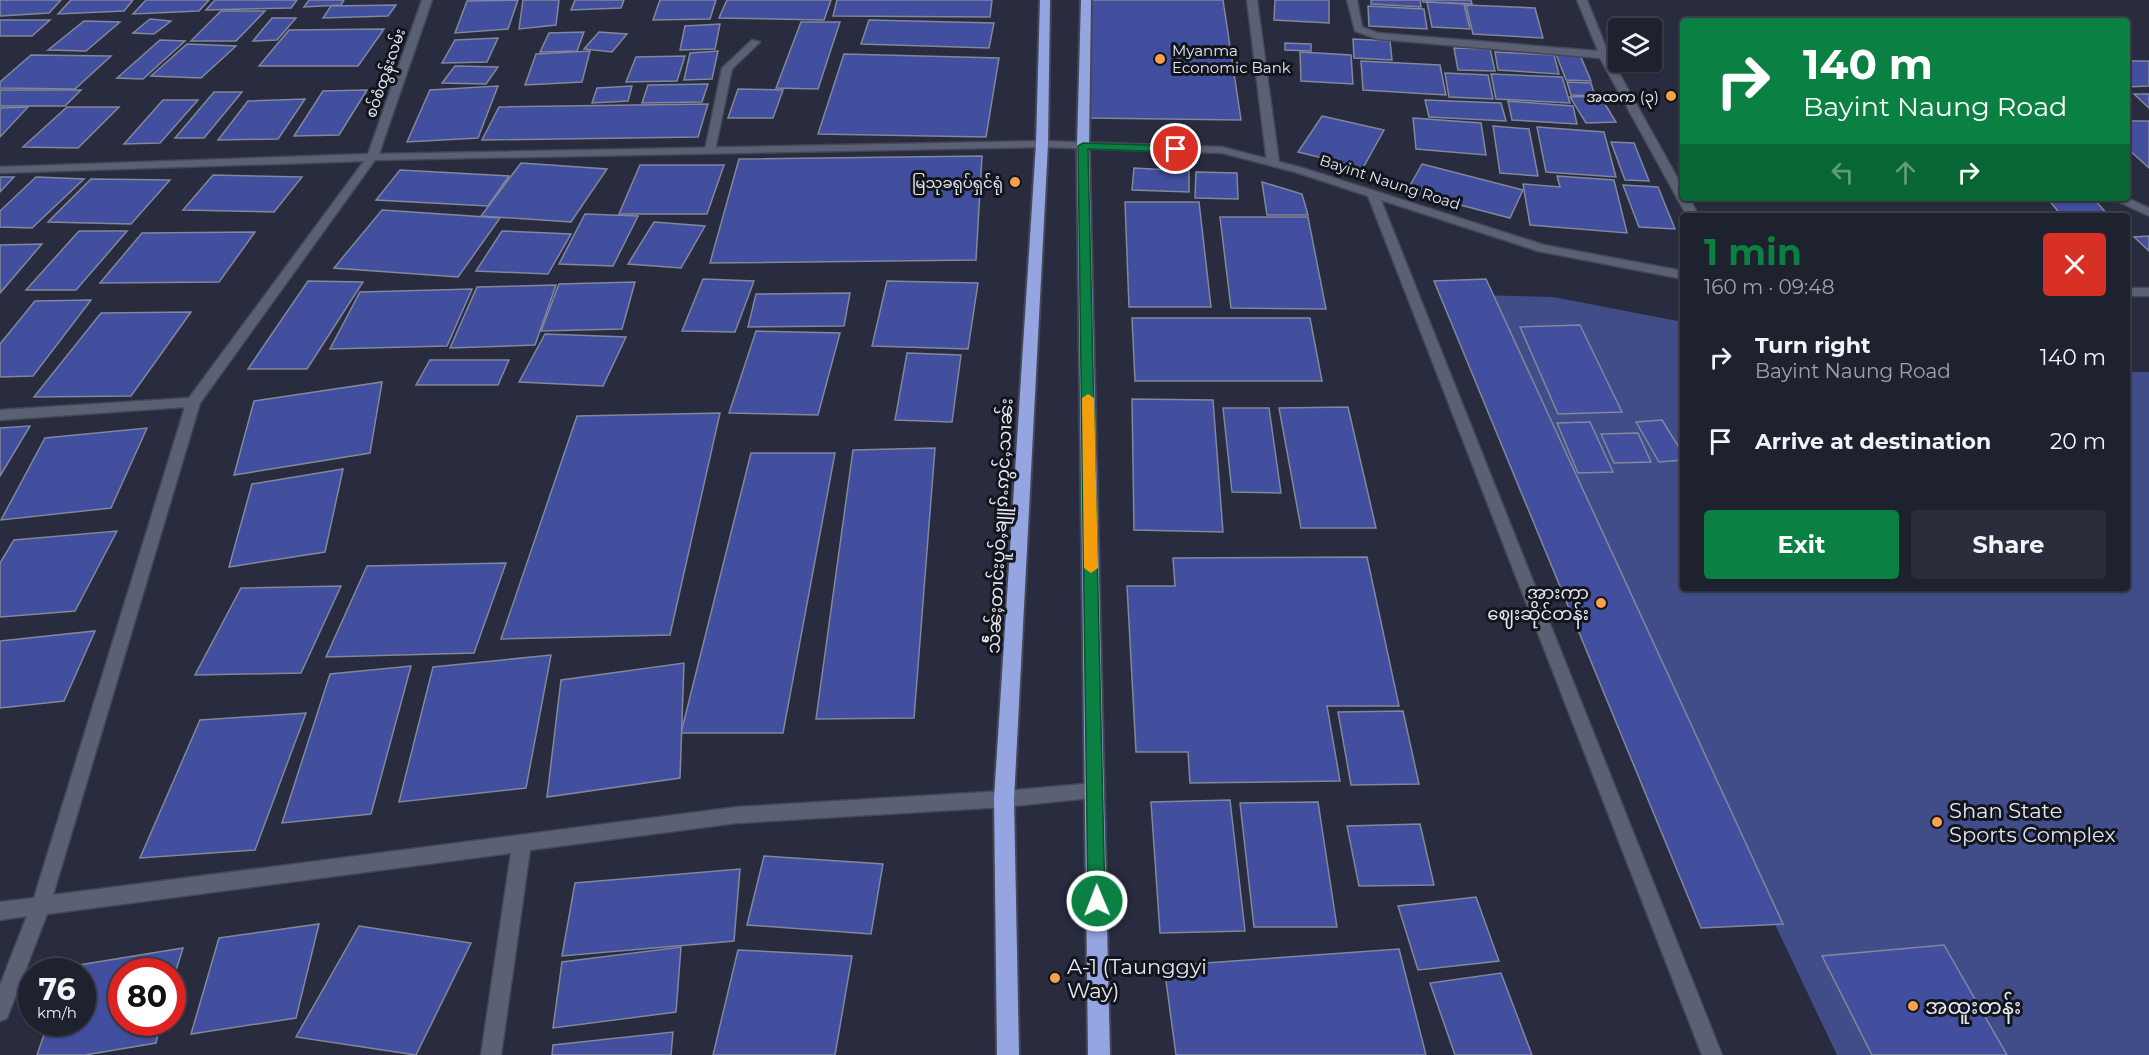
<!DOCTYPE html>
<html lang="en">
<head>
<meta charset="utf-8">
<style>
  :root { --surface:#1e212e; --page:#2b2e3a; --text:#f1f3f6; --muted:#a1a3aa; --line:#3c3e4a; --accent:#0b8043 }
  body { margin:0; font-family:Montserrat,"Noto Sans Myanmar",sans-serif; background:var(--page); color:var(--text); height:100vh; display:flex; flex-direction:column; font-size:22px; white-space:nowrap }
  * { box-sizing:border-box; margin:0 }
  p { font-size:20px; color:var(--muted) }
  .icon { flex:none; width:33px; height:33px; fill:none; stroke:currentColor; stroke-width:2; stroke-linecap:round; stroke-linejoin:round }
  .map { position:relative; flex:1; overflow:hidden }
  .panel { position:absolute; left:1680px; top:213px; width:450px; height:378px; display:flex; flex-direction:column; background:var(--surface); border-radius:6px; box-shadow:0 2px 4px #0004,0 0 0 2px var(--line) }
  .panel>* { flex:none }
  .guide { position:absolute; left:1680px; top:18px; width:450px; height:183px; border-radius:6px; box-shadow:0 2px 4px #0004,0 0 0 2px var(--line); background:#0b8043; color:#fff; overflow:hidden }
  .buttons { position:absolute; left:1608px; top:18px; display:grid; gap:12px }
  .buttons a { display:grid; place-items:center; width:54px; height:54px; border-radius:6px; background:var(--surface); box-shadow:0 2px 4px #0004,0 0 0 2px var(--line); font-size:30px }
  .speed { position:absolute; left:18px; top:958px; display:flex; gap:12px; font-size:30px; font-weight:700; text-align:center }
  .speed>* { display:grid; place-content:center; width:78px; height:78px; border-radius:50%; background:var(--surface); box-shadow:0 2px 4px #0004,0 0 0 2px var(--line); line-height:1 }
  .speed small { font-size:15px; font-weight:400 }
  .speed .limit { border:9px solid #d22; background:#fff; color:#111 }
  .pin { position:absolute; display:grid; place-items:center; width:51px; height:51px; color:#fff; margin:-26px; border:3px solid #fff; border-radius:50%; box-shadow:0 2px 6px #0007 }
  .me { position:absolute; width:66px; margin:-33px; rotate:359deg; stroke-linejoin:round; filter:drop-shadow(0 0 4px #0008) }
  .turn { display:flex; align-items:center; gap:21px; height:126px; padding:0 24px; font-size:27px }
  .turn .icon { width:78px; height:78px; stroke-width:2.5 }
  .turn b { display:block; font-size:42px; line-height:51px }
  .lanes { display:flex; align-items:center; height:57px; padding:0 24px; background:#0003; justify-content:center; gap:30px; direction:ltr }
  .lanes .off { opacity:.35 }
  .round { display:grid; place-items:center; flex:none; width:63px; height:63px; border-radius:6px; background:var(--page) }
  .head { display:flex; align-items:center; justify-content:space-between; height:102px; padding:0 24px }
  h1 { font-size:36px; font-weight:700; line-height:45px; color:var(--accent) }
  .cta { display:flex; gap:12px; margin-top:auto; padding:12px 24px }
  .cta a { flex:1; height:69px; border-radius:6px; background:var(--accent); color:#fff; font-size:24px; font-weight:700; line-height:69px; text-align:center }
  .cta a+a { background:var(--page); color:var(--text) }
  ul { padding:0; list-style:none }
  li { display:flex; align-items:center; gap:18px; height:84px; padding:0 24px }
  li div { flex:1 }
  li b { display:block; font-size:22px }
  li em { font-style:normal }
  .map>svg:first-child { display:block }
  .green { fill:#404d89 }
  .building { fill:#414f9e; stroke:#81879c; stroke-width:1.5 }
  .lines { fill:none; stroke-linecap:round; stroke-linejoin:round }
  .service-casing { stroke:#434756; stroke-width:3 }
  .minor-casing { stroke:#434756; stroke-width:3 }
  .trunk-casing { stroke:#434756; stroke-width:4 }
  .service { fill:#5b6174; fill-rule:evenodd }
  .minor { fill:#5b6174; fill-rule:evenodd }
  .trunk { fill:#94a5e2; fill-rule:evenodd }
  .route { fill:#0b8043; stroke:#07532c; stroke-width:1.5 }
  .slow { fill:#f59e0b }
  .poi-dot { fill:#f8a14a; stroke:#13151d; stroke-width:2 }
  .labels { text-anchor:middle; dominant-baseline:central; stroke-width:6; stroke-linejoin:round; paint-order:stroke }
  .far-poi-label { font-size:15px; fill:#e4e8f3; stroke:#13151d; text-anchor:end }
  .far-street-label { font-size:15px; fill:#e4e8f3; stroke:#13151d }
  .street-label { font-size:18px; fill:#e4e8f3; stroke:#13151d }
  .poi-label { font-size:18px; fill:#e4e8f3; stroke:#13151d; text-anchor:end }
  .near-poi-label { font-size:21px; fill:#e4e8f3; stroke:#13151d; text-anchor:start }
</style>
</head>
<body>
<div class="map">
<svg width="2149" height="1055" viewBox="0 0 2149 1055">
  <rect width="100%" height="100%" fill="#282c3e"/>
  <polygon class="green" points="1476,295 1553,297 1683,322 1683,588 2127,588 2127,372 2149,372 2149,1055 1837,1055"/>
  <g class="building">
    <polygon points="0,0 61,0 49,13 0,16"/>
    <polygon points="71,0 133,0 124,11 58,14"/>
    <polygon points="146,0 209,0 199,11 133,14"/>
    <polygon points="215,0 297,0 291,8 206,10"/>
    <polygon points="309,0 344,0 341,5 304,7"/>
    <polygon points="518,0 508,29 455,33 467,1"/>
    <polygon points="523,0 559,0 556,25 519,29"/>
    <polygon points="575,0 624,0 621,8 571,10"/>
    <polygon points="660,0 716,0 710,19 653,20"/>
    <polygon points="727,0 831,0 824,20 719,18"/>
    <polygon points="837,0 992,0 990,17 833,16"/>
    <polygon points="1087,0 1223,0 1241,120 1089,118"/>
    <polygon points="1275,0 1329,0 1329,23 1274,20"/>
    <polygon points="1371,0 1420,0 1421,7 1371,4"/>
    <polygon points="1422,0 1471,0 1472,4 1423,2"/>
    <polygon points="1427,2 1464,4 1470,29 1432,27"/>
    <polygon points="396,5 388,16 323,18 331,6"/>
    <polygon points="1466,5 1535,8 1543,38 1473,34"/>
    <polygon points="1368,6 1424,9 1427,29 1369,26"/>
    <polygon points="221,11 265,11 236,41 191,41"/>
    <polygon points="272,18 296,18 277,40 253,41"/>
    <polygon points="150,19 171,21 154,34 133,33"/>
    <polygon points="0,20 50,20 32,36 0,36"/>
    <polygon points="869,20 994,23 989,48 861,44"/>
    <polygon points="84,21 120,22 86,51 48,50"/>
    <polygon points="801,22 840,22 818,89 776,88"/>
    <polygon points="720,24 715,49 680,50 685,26"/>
    <polygon points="384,29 358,66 259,66 289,30"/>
    <polygon points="584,32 577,51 540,52 549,33"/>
    <polygon points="599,32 627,34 612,52 584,49"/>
    <polygon points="498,38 487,62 442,63 455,40"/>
    <polygon points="1353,39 1390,41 1392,60 1354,58"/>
    <polygon points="160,40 185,41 143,79 117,78"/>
    <polygon points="1285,43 1311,44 1311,51 1285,50"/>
    <polygon points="187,44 236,46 201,78 151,76"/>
    <polygon points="1454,48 1490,49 1495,71 1458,70"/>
    <polygon points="590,51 582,82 525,85 536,54"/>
    <polygon points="718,51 712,79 684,80 690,53"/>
    <polygon points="1300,52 1351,55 1353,84 1301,81"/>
    <polygon points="1495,52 1554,55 1559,74 1498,70"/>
    <polygon points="844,54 999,58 986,137 818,134"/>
    <polygon points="1556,54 1580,55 1591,81 1566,80"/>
    <polygon points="31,55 111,56 75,89 0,88 0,82"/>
    <polygon points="685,56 677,81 626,82 636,57"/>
    <polygon points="1361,61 1440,65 1446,95 1363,90"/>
    <polygon points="2127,61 2149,61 2149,86 2127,87"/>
    <polygon points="455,66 498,67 486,84 442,83"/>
    <polygon points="1445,73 1488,75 1493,99 1449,97"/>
    <polygon points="1491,74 1562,77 1570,103 1496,99"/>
    <polygon points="1567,82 1591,83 1595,96 1571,95"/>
    <polygon points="708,84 702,102 642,103 648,85"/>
    <polygon points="498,86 478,138 407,142 430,90"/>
    <polygon points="632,86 628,101 592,103 597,88"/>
    <polygon points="738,89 783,90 773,118 728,118"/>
    <polygon points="0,90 81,90 65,106 0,106"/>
    <polygon points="367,90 339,135 294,136 323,91"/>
    <polygon points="214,92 242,92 204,138 175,138"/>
    <polygon points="2134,94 2149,94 2149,108"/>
    <polygon points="1600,96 1616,122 1586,123 1570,97"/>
    <polygon points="305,99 278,139 218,140 248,101"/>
    <polygon points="163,100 198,100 160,143 124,144"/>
    <polygon points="1425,100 1501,103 1506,121 1429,117"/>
    <polygon points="1508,101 1573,106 1577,124 1512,120"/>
    <polygon points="708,104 698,137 482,140 499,107"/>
    <polygon points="28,107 0,137 0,108"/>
    <polygon points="67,107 119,107 78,148 23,147"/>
    <polygon points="1322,116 1384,130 1363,168 1298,152"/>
    <polygon points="1413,118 1481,123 1486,155 1416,149"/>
    <polygon points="2127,121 2149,121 2149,168 2127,148"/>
    <polygon points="1493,126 1529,129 1538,176 1500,173"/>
    <polygon points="1537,127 1604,132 1616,177 1546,172"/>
    <polygon points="1611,142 1634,143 1649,181 1625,180"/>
    <polygon points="982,156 976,260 710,263 739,159"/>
    <polygon points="521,163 607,169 571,222 481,216"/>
    <polygon points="1422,164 1523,190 1510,218 1407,191"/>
    <polygon points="640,165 724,165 707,214 619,214"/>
    <polygon points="1134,168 1189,171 1189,192 1132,190"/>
    <polygon points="400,170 509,176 488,206 376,200"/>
    <polygon points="1196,172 1237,173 1238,199 1195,198"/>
    <polygon points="213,175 302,177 274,212 183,210"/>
    <polygon points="1557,176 1614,180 1627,233 1530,225 1523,184 1560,187"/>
    <polygon points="0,177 14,177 0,192"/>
    <polygon points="36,177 84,179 32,228 0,227 0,211"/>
    <polygon points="91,179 170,180 131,224 48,222"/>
    <polygon points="1262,182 1302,194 1308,215 1267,215"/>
    <polygon points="1623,185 1658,187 1675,229 1639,227"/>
    <polygon points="2047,198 2093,198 2109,216 2062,216"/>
    <polygon points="1125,202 1199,202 1211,307 1129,307"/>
    <polygon points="382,210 500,218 458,277 334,268"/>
    <polygon points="585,214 638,216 613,266 559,264"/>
    <polygon points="1220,217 1308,217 1326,309 1231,308"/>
    <polygon points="654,222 705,226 681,268 628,264"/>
    <polygon points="79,231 127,231 76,290 26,290"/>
    <polygon points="502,231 571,234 548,274 476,271"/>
    <polygon points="255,232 219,282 100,283 142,233"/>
    <polygon points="2149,236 2149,251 2134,237"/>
    <polygon points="42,244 0,293 0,245"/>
    <polygon points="703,279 754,281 735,332 682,331"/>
    <polygon points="1486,279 1783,924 1701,928 1434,281"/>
    <polygon points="308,281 363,282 307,369 248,369"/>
    <polygon points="887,281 978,283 968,349 872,346"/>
    <polygon points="635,282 622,329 541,331 559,284"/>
    <polygon points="556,285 535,345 450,348 477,287"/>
    <polygon points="472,289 447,346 330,349 360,292"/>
    <polygon points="850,293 844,326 748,327 756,294"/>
    <polygon points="91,300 33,376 0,377 0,344 35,301"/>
    <polygon points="191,312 131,396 34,397 101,313"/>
    <polygon points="1132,318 1310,318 1322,381 1135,381"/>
    <polygon points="1580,325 1622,412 1558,414 1520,327"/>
    <polygon points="756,331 840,333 818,415 729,413"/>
    <polygon points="545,334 626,337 603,386 519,382"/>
    <polygon points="907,353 961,355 952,422 895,420"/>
    <polygon points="430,360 509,360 498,385 416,385"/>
    <polygon points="382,382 370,453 234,475 254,401"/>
    <polygon points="1132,399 1213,400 1223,532 1134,530"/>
    <polygon points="1348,407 1376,528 1301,528 1279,408"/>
    <polygon points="1223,408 1269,408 1281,493 1232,492"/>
    <polygon points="720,413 670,635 501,639 577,416"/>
    <polygon points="1662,420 1683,454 1683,460 1659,462 1636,422"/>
    <polygon points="1590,422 1613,472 1578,473 1557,423"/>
    <polygon points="30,426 0,476 0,428"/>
    <polygon points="147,428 111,508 1,520 45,438"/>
    <polygon points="1638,433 1651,462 1614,463 1601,434"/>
    <polygon points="935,448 914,718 816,719 853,450"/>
    <polygon points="751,453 835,453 783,733 681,733"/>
    <polygon points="343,469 325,552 229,567 252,484"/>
    <polygon points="117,531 75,611 0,617 0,563 14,540"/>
    <polygon points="1367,557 1399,706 1327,706 1340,781 1190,783 1188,752 1136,752 1127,586 1175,586 1173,558"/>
    <polygon points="506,563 474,653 326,657 367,566"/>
    <polygon points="341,586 301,673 195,675 241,588"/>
    <polygon points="95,631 64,701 0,708 0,641"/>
    <polygon points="551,655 526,788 399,802 433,667"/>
    <polygon points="684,663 680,778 547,797 561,680"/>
    <polygon points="411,666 371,814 282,823 330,674"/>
    <polygon points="1403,711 1419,784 1351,785 1338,712"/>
    <polygon points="306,713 255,850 140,858 200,720"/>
    <polygon points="1230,800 1245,931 1160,933 1151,802"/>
    <polygon points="1318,802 1337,927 1254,927 1240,803"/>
    <polygon points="1420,824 1434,885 1359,886 1347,826"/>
    <polygon points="764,856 883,864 871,934 747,925"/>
    <polygon points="740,869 734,941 562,956 575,883"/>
    <polygon points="1476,897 1499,961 1418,970 1398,906"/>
    <polygon points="319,924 296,1018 191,1034 219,938"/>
    <polygon points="359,926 471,943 416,1055 296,1037"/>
    <polygon points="1944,945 2007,1055 1872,1055 1822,956"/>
    <polygon points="681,947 676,1012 553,1028 562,962"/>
    <polygon points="183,948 172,983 172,972 122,972 122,1023 161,1023 156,1043 85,1055 37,1055 48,1023 82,1023 82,972 66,972 67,967"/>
    <polygon points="1399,949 1426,1055 1176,1055 1164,966"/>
    <polygon points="738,950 852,956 835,1055 713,1055"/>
    <polygon points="1501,973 1532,1055 1455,1055 1430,983"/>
    <polygon points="673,1032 671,1055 552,1055 553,1045"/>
  </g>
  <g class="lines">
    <defs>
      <g id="service">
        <polygon points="1247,0 1257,0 1279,163 1273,166 1267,163"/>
        <polygon points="752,40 760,42 732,69 715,150 710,153 706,152 705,150 722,68"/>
        <polygon points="2119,198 2127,198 2149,208 2149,216 2119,202"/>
      </g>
      <g id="minor">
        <polygon points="422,0 432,0 379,154 1042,141 1222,147 1303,168 1544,245 1683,271 1683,279 1538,251 1381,200 1722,1055 1702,1055 1368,196 1295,172 1222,153 1042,147 375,160 200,403 53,895 737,807 1004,791 1095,783 1101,785 1104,791 1101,797 1004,807 737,823 530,850 501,1055 481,1055 511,853 47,914 7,1018 0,1021 0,985 27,916 0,920 0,902 34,898 185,407 0,420 0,410 189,398 364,161 0,173 0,167 368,154"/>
        <polygon points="1347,0 1357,0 1362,27 1378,33 1598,51 1577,0 1587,0 1609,55 1683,188 1683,198 1689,198 1699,216 1687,216 1600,58 1377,39 1355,31"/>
        <rect x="2127" y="288" width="22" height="8"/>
      </g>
      <g id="trunk">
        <polygon points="1040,0 1050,0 1048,144 1014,799 1019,1055 997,1055 994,799 1036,144"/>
        <polygon points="1081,0 1091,0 1089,146 1110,1055 1088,1055 1077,146"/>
      </g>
    </defs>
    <use href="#service" class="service-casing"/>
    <use href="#minor" class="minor-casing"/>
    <use href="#trunk" class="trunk-casing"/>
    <use href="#service" class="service"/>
    <use href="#minor" class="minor"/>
    <use href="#trunk" class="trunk"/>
  </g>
  <polygon class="route" points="1083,143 1176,146 1181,149 1176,152 1088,149 1105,901 1103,906 1097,909 1091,906 1088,901 1078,146"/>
  <polygon class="slow" points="1088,394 1094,398 1098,568 1091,573 1084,568 1082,398"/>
  <g class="poi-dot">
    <circle cx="1160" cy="59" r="6"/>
    <circle cx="1671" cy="96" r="6"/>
    <circle cx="1015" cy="182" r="6"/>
    <circle cx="1601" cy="603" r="6"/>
    <circle cx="1937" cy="822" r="6"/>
    <circle cx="1055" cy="978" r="6"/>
    <circle cx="1913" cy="1006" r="6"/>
  </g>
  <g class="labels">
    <g class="far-poi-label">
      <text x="1172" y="50" text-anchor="start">Myanma<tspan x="1172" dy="17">Economic Bank</tspan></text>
      <text x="1659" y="96">အထက (၃)</text>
      <text x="1003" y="182">မြသုခရုပ်ရှင်ရုံ</text>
    </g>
    <g class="far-street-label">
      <text transform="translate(385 73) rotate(-71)">စဝ်စံထွန်းလမ်း</text>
      <text transform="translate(1390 182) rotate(18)">Bayint Naung Road</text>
    </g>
    <g class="street-label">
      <text transform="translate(1000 526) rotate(-87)">သဵႅၼ်ႈတၢင်းပူဝ်ႇၶျူၵ်ႉဢွင်ႇသၢၼ်း</text>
    </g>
    <g class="poi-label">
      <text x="1589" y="593">အားကာ<tspan x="1589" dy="21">ဈေးဆိုင်တန်း</tspan></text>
    </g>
    <g class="near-poi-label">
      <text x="1949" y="810">Shan State<tspan x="1949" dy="24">Sports Complex</tspan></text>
      <text x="1067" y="966">A-1 (Taunggyi<tspan x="1067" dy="24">Way)</tspan></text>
      <text x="1925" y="1006">အထူးတန်း</text>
    </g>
  </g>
</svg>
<div class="buttons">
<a><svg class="icon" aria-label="layers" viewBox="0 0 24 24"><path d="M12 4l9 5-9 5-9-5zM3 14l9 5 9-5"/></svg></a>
</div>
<div class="speed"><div>76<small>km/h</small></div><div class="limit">80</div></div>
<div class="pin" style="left:1176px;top:149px;background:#d93025"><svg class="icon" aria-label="arrive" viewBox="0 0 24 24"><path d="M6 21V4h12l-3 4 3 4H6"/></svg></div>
<svg class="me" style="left:1097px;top:901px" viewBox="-20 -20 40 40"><circle r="17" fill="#0b8043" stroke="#fff" stroke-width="3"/><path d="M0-11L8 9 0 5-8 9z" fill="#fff"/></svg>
<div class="guide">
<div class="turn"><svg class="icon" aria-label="right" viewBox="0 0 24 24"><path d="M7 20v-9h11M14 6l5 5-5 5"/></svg><div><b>140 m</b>Bayint Naung Road</div></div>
<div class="lanes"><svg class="icon off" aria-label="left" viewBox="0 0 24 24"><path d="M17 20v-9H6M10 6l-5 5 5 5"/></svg><svg class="icon off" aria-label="ahead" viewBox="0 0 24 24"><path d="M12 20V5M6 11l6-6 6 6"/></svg><svg class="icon" aria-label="right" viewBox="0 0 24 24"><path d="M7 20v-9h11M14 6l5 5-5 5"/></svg></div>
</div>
<section class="panel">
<div class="head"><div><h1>1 min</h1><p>160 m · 09:48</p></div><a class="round" style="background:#d93025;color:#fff"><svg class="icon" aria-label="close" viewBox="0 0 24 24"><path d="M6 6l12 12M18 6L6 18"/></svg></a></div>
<ul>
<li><svg class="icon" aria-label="right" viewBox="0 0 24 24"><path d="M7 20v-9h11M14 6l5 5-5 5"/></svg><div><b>Turn right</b><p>Bayint Naung Road</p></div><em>140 m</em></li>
<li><svg class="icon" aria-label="arrive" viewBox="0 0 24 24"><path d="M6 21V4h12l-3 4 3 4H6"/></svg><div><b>Arrive at destination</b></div><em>20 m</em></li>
</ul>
<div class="cta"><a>Exit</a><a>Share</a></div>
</section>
</div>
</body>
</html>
